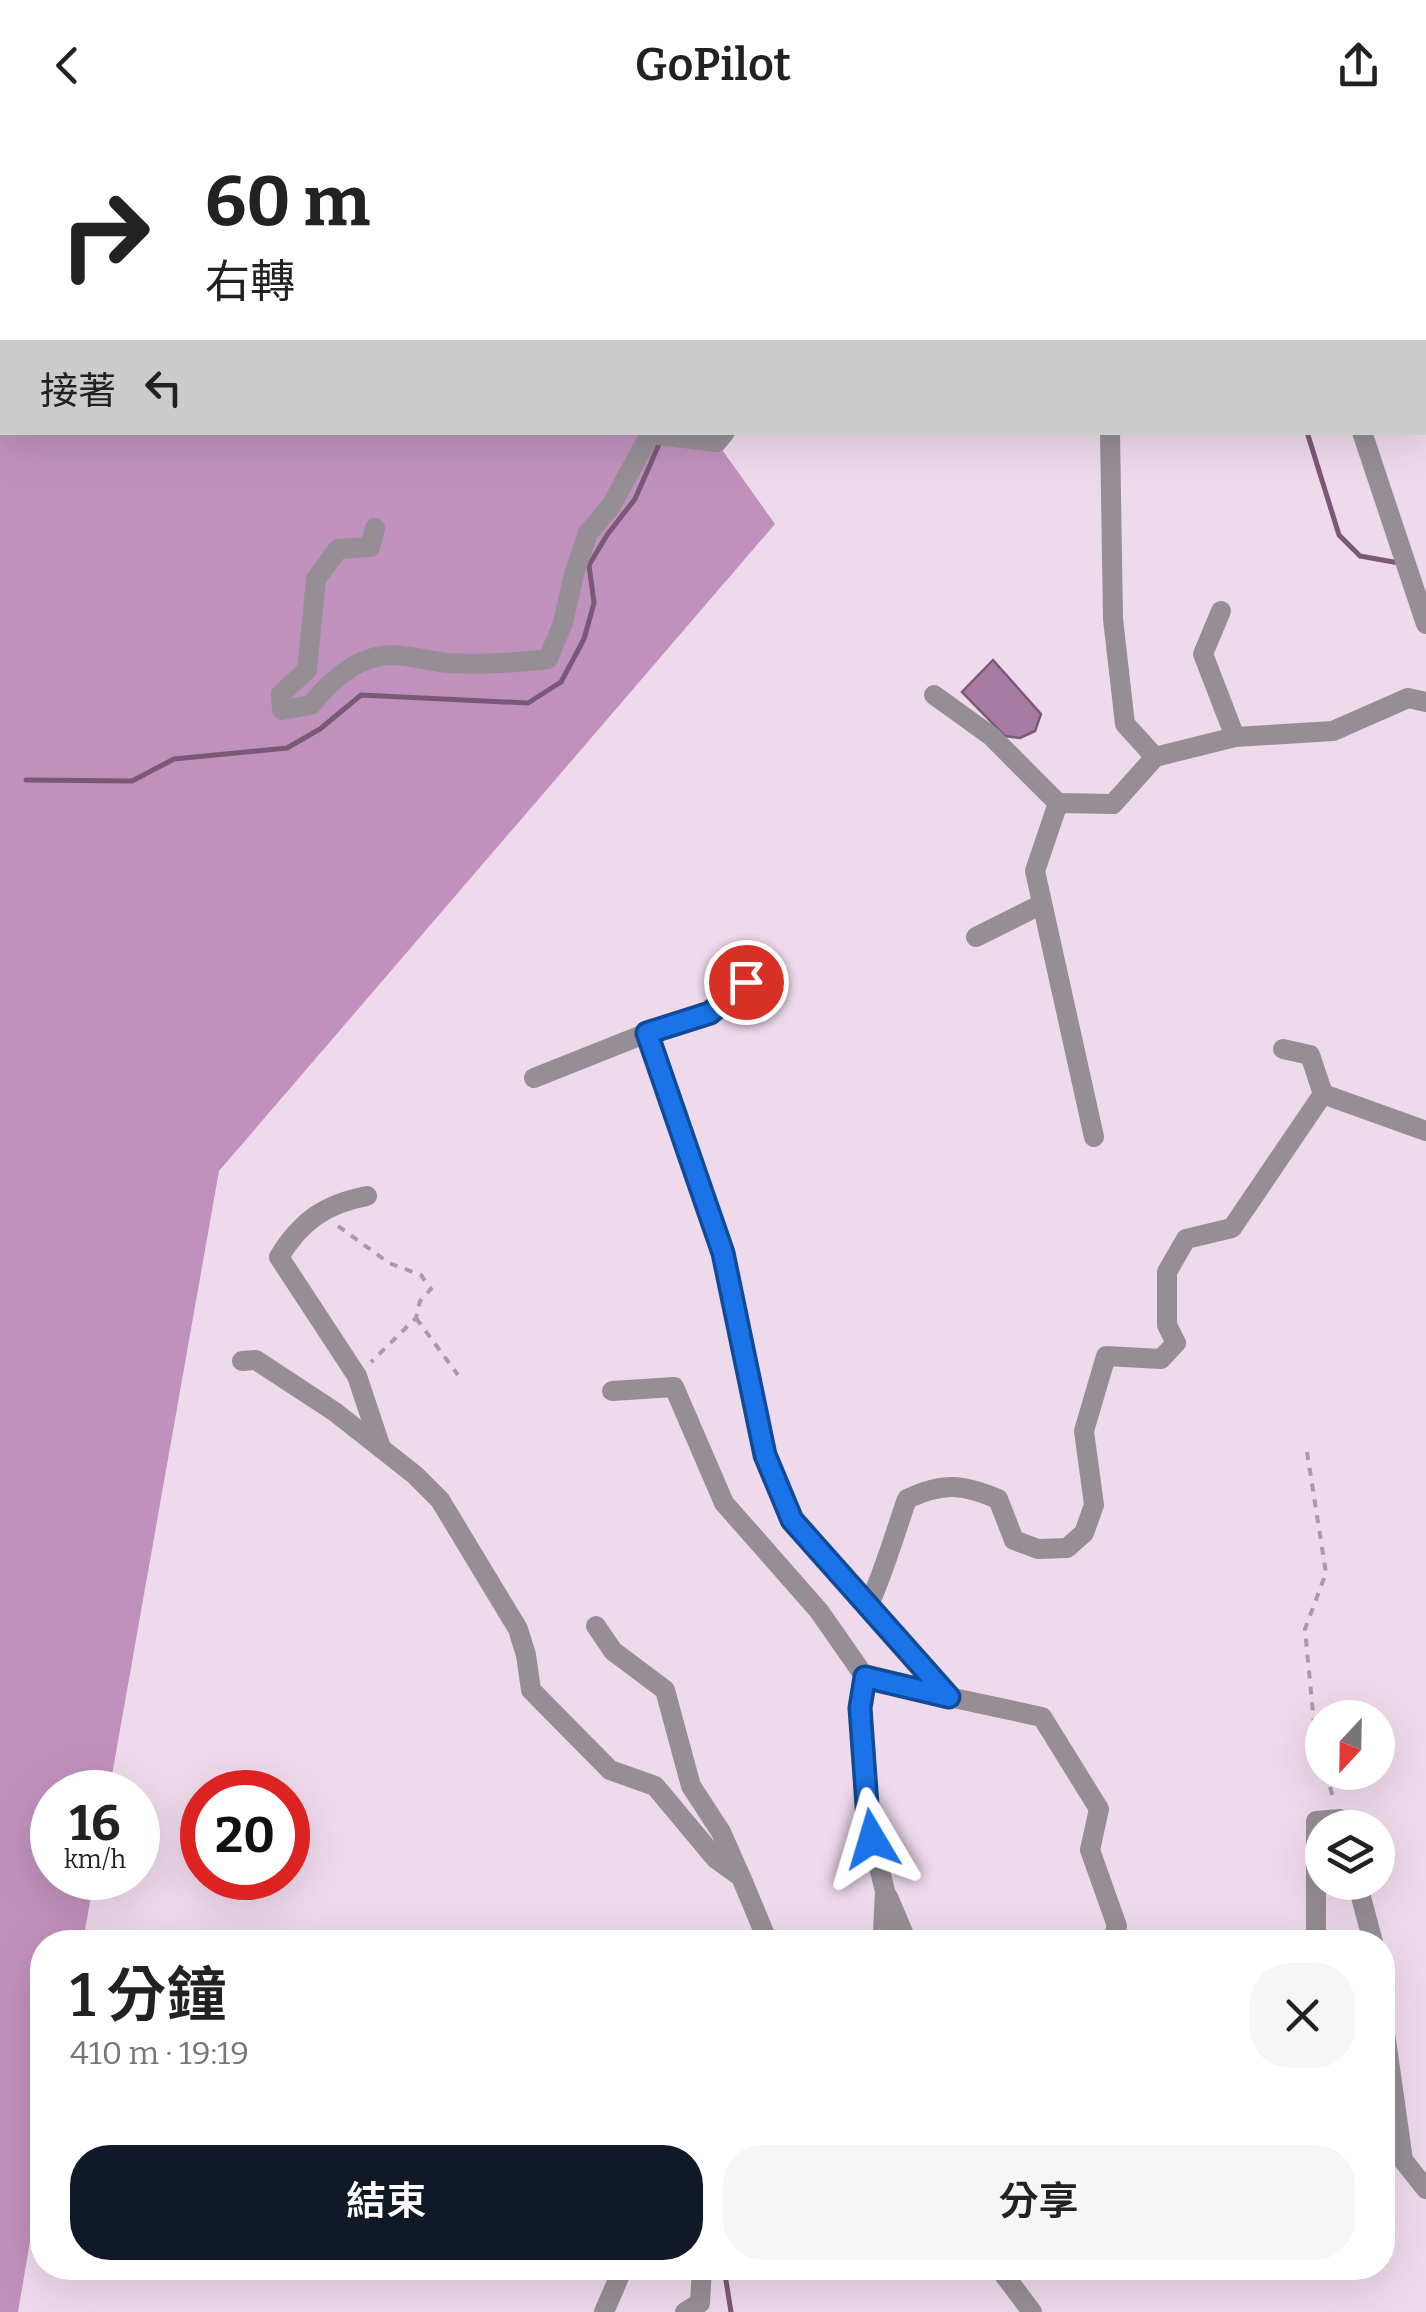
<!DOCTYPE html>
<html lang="zh-TW">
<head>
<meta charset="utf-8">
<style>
  :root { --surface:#fff; --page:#f6f6f6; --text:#222; --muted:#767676; --accent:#111827 }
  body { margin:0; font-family:Bitter,"Noto Sans TC",serif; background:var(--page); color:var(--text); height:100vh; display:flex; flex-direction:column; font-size:38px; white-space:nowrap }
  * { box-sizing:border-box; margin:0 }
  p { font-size:32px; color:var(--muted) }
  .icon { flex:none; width:55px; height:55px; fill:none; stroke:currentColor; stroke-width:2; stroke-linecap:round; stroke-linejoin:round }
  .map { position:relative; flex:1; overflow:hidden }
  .details { position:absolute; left:30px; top:1800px; width:1365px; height:350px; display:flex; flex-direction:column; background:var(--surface); border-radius:40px; box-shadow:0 10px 40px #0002 }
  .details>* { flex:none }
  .banner { position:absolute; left:0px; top:0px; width:1428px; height:305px; box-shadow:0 10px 40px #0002; background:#fff; color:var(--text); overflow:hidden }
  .needle { width:65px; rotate:202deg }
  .controls { position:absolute; left:1305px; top:1570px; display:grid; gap:20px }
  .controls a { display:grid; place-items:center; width:90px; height:90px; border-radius:50%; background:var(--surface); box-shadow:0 10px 40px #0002; font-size:50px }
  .speed { position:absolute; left:30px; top:1640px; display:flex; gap:20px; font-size:50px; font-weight:700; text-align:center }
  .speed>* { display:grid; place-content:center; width:130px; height:130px; border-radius:50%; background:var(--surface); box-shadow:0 10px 40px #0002; line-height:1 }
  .speed small { font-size:25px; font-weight:400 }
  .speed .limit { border:15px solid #d22; background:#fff; color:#111 }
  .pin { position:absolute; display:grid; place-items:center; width:85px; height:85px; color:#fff; margin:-42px; border:5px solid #fff; border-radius:50%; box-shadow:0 2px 10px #0007 }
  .me { position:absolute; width:110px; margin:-55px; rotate:353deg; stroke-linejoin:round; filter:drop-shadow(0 0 8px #0008) }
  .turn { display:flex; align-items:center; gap:35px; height:210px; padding:0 40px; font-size:45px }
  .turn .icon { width:130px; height:130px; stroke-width:2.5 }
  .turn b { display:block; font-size:70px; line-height:85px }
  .then { display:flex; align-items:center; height:95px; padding:0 40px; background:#0003; gap:20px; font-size:38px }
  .round { display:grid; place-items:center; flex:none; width:105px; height:105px; border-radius:40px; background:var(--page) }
  .head { display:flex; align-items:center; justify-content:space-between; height:170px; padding:0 40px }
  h1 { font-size:60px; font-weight:600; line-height:75px }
  .cta { display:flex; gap:20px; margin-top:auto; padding:20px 40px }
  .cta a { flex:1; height:115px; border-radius:40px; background:var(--accent); color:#fff; font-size:40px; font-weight:600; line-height:115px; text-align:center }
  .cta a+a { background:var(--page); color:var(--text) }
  header { display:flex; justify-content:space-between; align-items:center; height:130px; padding:0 40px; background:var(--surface); font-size:45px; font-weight:600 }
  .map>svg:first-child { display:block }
  .forest { fill:#c091bc }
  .water { fill:#a87ba4; stroke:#7a5977; stroke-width:2.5 }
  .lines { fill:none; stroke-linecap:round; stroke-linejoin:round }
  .stream { stroke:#7a5977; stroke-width:5 }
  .path { stroke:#aa99a7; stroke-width:4; stroke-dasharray:8 8; stroke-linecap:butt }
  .minor { stroke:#968e95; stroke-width:20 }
  .route-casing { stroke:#114b97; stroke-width:25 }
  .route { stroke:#1a73e8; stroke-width:18 }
</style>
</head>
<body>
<header><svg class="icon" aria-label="back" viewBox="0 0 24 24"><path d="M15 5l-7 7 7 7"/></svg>GoPilot<svg class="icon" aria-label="share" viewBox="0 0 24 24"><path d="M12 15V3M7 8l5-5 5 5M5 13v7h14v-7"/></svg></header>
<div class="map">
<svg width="1426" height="2182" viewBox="0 0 1426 2182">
  <rect width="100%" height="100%" fill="#efdaec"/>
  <polygon class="forest" points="0,0 497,2 2,2 2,302 710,303 775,394 219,1041 109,1662 52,1662 52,1748 94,1748 83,1812 42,1812 42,2041 18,2182 0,2182"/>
  <polygon class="water" points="993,530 1041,584 1035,601 1020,608 1005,606 962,562"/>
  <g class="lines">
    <g class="stream">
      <polyline points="898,2 898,0"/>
      <polyline points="1307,302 1339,405 1360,426 1399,433"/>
      <polyline points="26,650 132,651 174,629 287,618 320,599 361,565 528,573 561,552 584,509 594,473 589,435 607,405 635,369 660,312"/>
      <polyline points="724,2138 731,2182"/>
    </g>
    <g class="path">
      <polyline points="338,1096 389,1133 421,1145 431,1159 420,1171 416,1188 371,1232"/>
      <polyline points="416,1188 458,1245"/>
      <polyline points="1307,1322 1326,1443 1305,1499 1316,1615 1322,1635"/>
      <polyline points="1325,1642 1334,1670"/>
    </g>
    <g class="minor">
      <polyline points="222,0 226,0"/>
      <polyline points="748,0 749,2"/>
      <polyline points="1286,0 1287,2"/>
      <polyline points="1110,302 1113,489 1125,594 1155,627"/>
      <polyline points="1362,302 1426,494"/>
      <path d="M375 398 370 417 338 419 316 449 307 540 281 564 282 580 311 575C331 550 359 524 394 525 412 526 430 531 448 533 482 535 515 533 548 529L563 493 574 444 588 403 611 376 650 304 717 312 725 302"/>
      <polyline points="1221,481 1203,524 1235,607"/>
      <polyline points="934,565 991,606 1058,673"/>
      <polyline points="976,807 1042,774"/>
      <polyline points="647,903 723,1123 765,1325 792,1391 949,1567 1042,1587 1099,1679 1090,1720 1117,1796 1112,1812"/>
      <polyline points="1283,919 1310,925 1323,964"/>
      <polyline points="534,948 647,903 710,883 746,852 757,833"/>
      <polyline points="1094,1007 1035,741 1058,673 1113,674 1155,627 1235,607 1333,601 1408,568 1426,572"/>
      <path d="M367 1066C325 1074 301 1091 279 1127L357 1246 381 1318"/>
      <polyline points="242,1231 256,1230 335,1282 415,1345 440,1370 518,1499 526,1525 531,1560 610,1640 655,1656 716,1729 741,1747 768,1812"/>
      <polyline points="612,1261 674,1257 724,1373 819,1481 865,1547 947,1567"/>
      <path d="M868 1477C884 1442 894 1406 907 1369 943 1352 963 1354 998 1369L1014 1410 1038 1419 1067 1418 1084 1403 1094 1375 1084 1301 1106 1226 1161 1229 1176 1213 1167 1195V1142L1186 1109 1232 1098 1323 964 1426 1001"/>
      <polyline points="596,1496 613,1521 665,1560 691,1656 721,1702 740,1745"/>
      <polyline points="865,1547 861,1577 867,1689 885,1761 883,1802 878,1812"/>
      <polyline points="1357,1752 1373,1812"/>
      <polyline points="888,1767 907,1812"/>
      <polyline points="1316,1812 1316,1691 1340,1689 1343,1698"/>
      <polyline points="1382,1882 1403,2030 1426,2059"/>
      <polyline points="999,2138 1032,2182"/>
      <polyline points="604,2182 623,2138"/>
      <polyline points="685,2182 700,2173 702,2138"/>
    </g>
  </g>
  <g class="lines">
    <defs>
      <polyline id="route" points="746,852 710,883 647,903 723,1123 765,1325 792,1390 949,1567 865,1547 860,1578 868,1689 872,1709"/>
    </defs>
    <use href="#route" class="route-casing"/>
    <use href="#route" class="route"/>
  </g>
</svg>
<div class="controls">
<a><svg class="needle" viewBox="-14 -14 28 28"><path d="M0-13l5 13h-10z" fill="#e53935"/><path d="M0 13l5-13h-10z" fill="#767676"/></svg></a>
<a><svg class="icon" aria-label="layers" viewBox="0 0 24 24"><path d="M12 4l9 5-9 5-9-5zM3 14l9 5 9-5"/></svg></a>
</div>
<div class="speed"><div>16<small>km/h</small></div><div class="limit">20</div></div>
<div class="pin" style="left:746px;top:852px;background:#d93025"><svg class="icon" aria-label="arrive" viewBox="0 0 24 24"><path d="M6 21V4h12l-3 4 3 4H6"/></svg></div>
<svg class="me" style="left:872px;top:1709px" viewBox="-20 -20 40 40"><path d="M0-17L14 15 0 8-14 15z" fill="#1a73e8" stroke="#fff" stroke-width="4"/></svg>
<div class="banner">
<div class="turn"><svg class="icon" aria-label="right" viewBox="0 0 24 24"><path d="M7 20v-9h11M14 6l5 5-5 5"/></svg><div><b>60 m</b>右轉</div></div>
<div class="then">接著<svg class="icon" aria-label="left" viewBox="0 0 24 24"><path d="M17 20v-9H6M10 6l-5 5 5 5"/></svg></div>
</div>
<section class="details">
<div class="head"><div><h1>1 分鐘</h1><p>410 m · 19:19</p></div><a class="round"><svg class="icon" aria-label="close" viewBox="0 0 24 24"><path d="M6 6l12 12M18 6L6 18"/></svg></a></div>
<div class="cta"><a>結束</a><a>分享</a></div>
</section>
</div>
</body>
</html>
